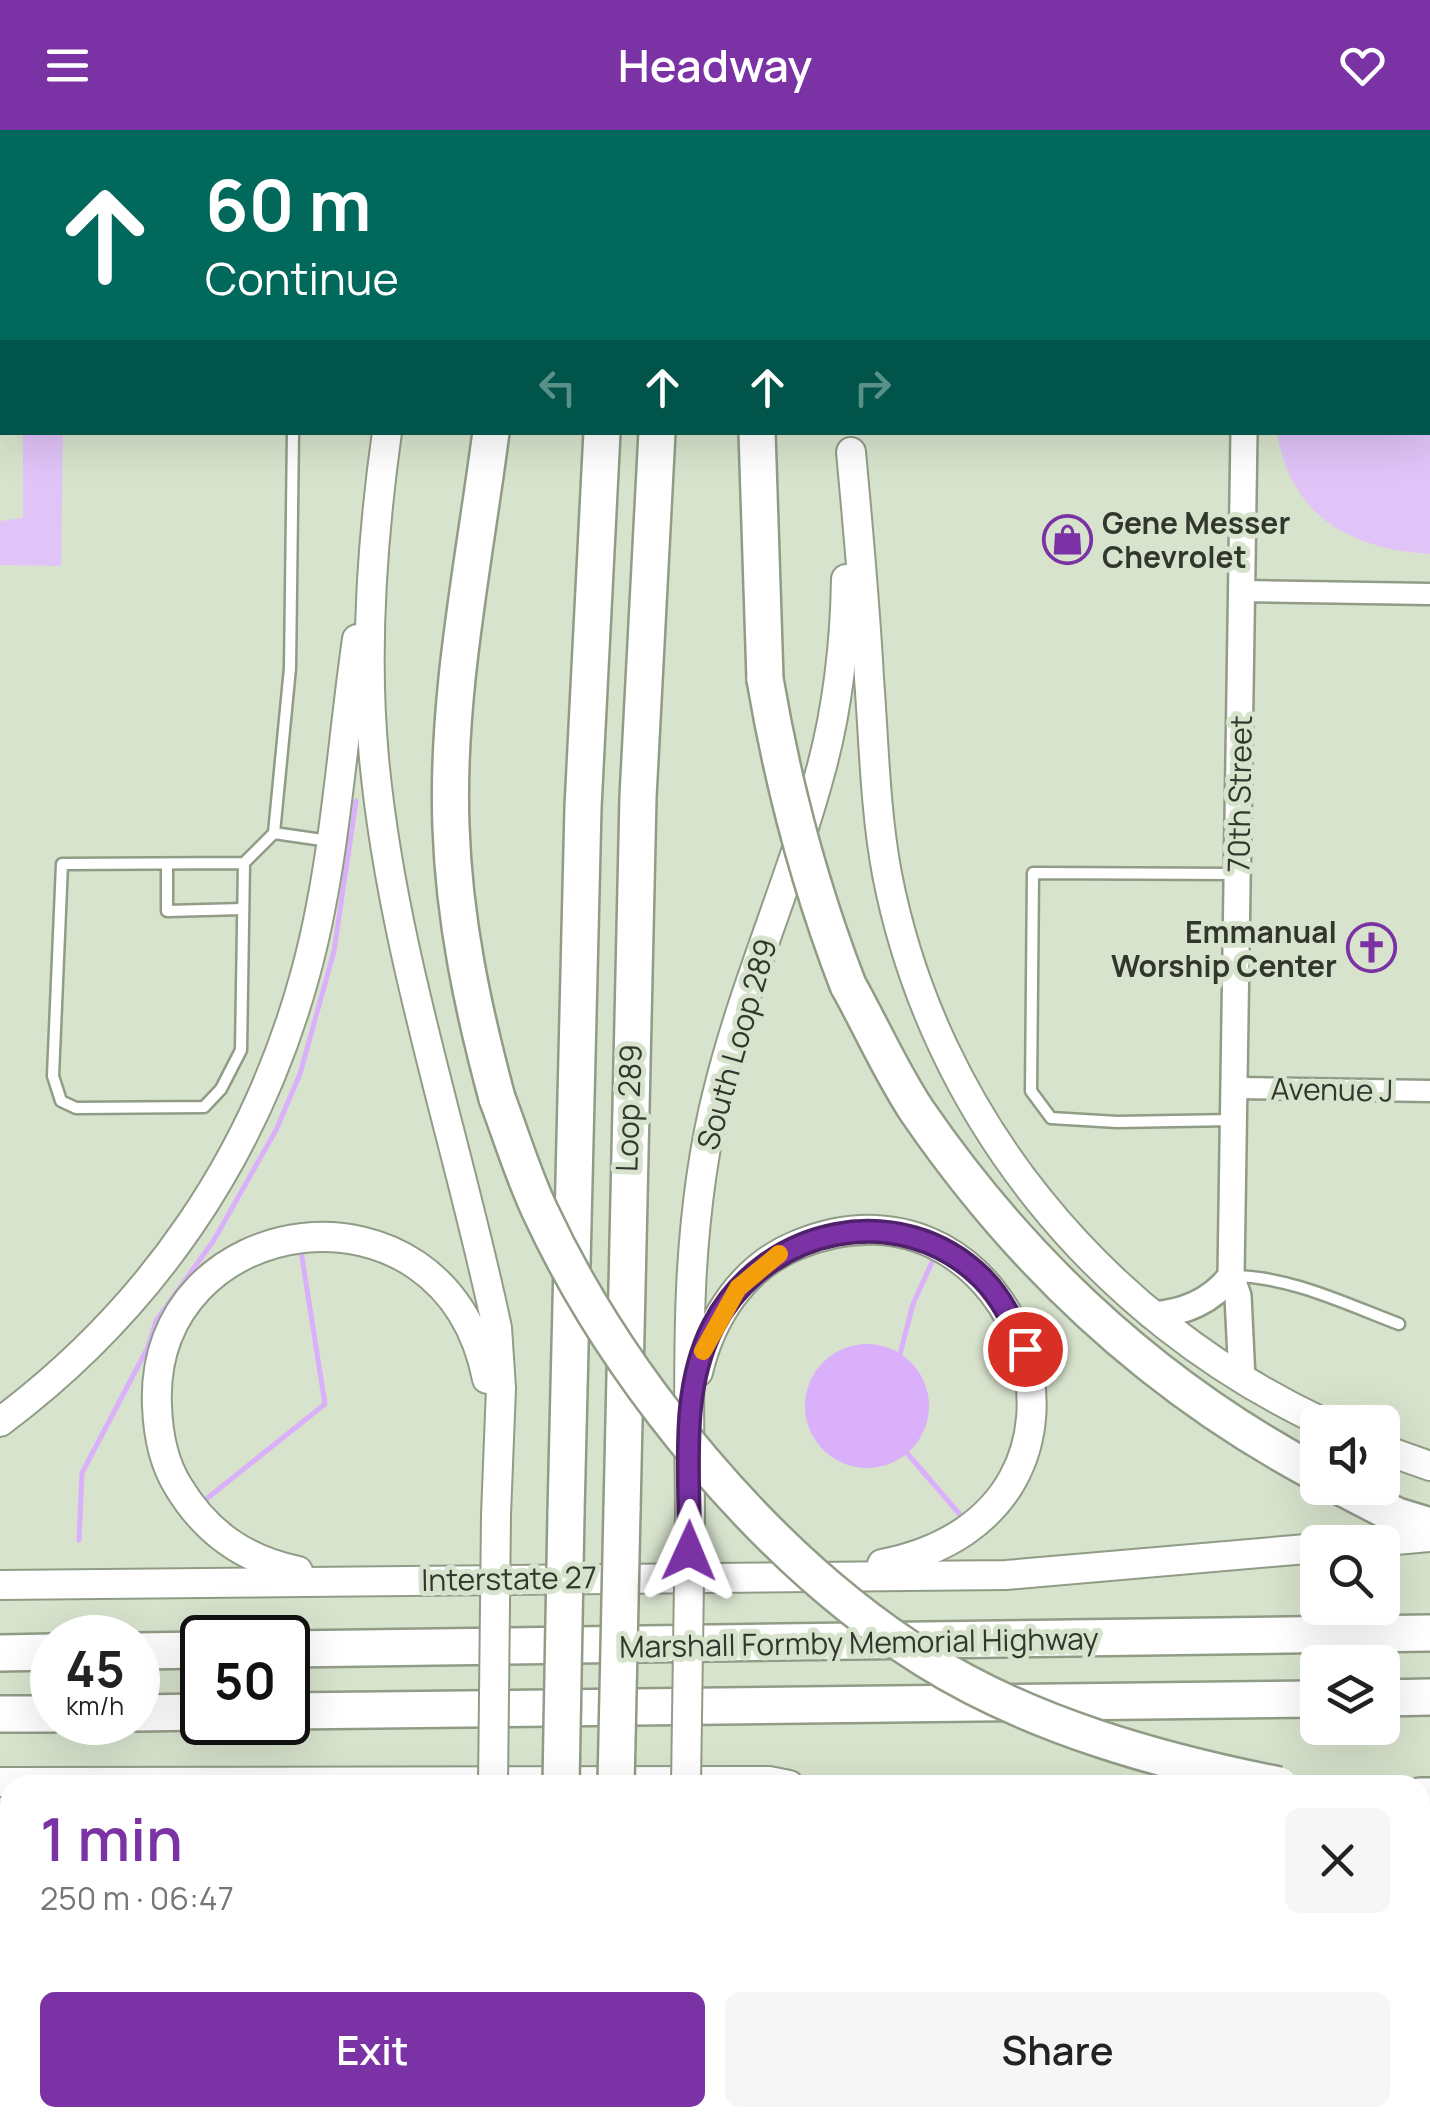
<!DOCTYPE html>
<html lang="en">
<head>
<meta charset="utf-8">
<style>
  :root { --surface:#fff; --page:#f6f6f6; --text:#222; --muted:#767676; --accent:#7a32a5 }
  body { margin:0; font-family:Manrope,sans-serif; background:var(--page); color:var(--text); height:100vh; display:flex; flex-direction:column; font-size:38px; white-space:nowrap }
  * { box-sizing:border-box; margin:0 }
  p { font-size:32px; color:var(--muted) }
  .icon { flex:none; width:55px; height:55px; fill:none; stroke:currentColor; stroke-width:2; stroke-linecap:round; stroke-linejoin:round }
  .map { position:relative; flex:1; overflow:hidden }
  .drawer { position:absolute; left:0px; top:1645px; width:1430px; height:352px; display:flex; flex-direction:column; background:var(--surface); border-radius:30px 30px 0 0; box-shadow:0 10px 40px #0002 }
  .drawer>* { flex:none }
  .hud { position:absolute; left:0px; top:0px; width:1430px; height:305px; box-shadow:0 10px 40px #0002; background:#00695c; color:#fff; overflow:hidden }
  .controls { position:absolute; left:1300px; top:1275px; display:grid; gap:20px }
  .controls a { display:grid; place-items:center; width:100px; height:100px; border-radius:15px; background:var(--surface); box-shadow:0 10px 40px #0002; font-size:50px }
  .speed { position:absolute; left:30px; top:1485px; display:flex; gap:20px; font-size:50px; font-weight:700; text-align:center }
  .speed>* { display:grid; place-content:center; width:130px; height:130px; border-radius:50%; background:var(--surface); box-shadow:0 10px 40px #0002; line-height:1 }
  .speed small { font-size:25px; font-weight:400 }
  .speed .limit { border:5px solid #111; border-radius:15px; background:#fff; color:#111 }
  .pin { position:absolute; display:grid; place-items:center; width:85px; height:85px; color:#fff; margin:-42px; border:5px solid #fff; border-radius:50%; box-shadow:0 2px 10px #0007 }
  .me { position:absolute; width:110px; margin:-55px; rotate:1deg; stroke-linejoin:round; filter:drop-shadow(0 0 8px #0008) }
  .turn { display:flex; align-items:center; gap:35px; height:210px; padding:0 40px; font-size:45px }
  .turn .icon { width:130px; height:130px; stroke-width:2.5 }
  .turn b { display:block; font-size:70px; line-height:85px }
  .lanes { display:flex; align-items:center; height:95px; padding:0 40px; background:#0003; justify-content:center; gap:50px; direction:ltr }
  .lanes .off { opacity:.35 }
  .round { display:grid; place-items:center; flex:none; width:105px; height:105px; border-radius:15px; background:var(--page) }
  .summary { display:flex; align-items:center; justify-content:space-between; height:170px; padding:0 40px }
  h1 { font-size:60px; font-weight:600; line-height:75px; color:var(--accent) }
  .cta { display:flex; gap:20px; margin-top:auto; padding:20px 40px }
  .cta a { flex:1; height:115px; border-radius:15px; background:var(--accent); color:#fff; font-size:40px; font-weight:600; line-height:115px; text-align:center }
  .cta a+a { background:var(--page); color:var(--text) }
  header { display:flex; justify-content:space-between; align-items:center; height:130px; padding:0 40px; background:var(--accent); color:#fff; font-size:45px; font-weight:600 }
  .map>svg:first-child { display:block }
  .green { fill:#e0c3f7 }
  .water { fill:#dbb0fb }
  .lines { fill:none; stroke-linecap:round; stroke-linejoin:round }
  .stream { stroke:#dbb0fb; stroke-width:5 }
  .service-casing { stroke:#919c87; stroke-width:15 }
  .minor-casing { stroke:#919c87; stroke-width:25 }
  .tertiary-casing { stroke:#919c87; stroke-width:30 }
  .secondary-casing { stroke:#919c87; stroke-width:32 }
  .motorway-casing { stroke:#919c87; stroke-width:40 }
  .service { stroke:#fff; stroke-width:10 }
  .minor { stroke:#fff; stroke-width:20 }
  .tertiary { stroke:#fff; stroke-width:25 }
  .secondary { stroke:#fff; stroke-width:28 }
  .motorway { stroke:#fff; stroke-width:35 }
  .secondary-bridge-casing { stroke:#919c87; stroke-width:32; stroke-linecap:butt }
  .motorway-bridge-casing { stroke:#919c87; stroke-width:40; stroke-linecap:butt }
  .secondary-bridge { stroke:#fff; stroke-width:28 }
  .motorway-bridge { stroke:#fff; stroke-width:35 }
  .route-casing { stroke:#4f206b; stroke-width:25 }
  .route { stroke:#7a32a5; stroke-width:18 }
  .slow { stroke:#f59e0b; stroke-width:18 }
  .labels { text-anchor:middle; dominant-baseline:central; stroke-width:10; stroke-linejoin:round; paint-order:stroke }
  .poi-label { font-size:30px; font-weight:bold; fill:#32372e; stroke:#d8e3cd; text-anchor:start }
  .street-label { font-size:30px; fill:#32372e; stroke:#d8e3cd }
</style>
</head>
<body>
<header><svg class="icon" aria-label="menu" viewBox="0 0 24 24"><path d="M4 6h16M4 12h16M4 18h16"/></svg>Headway<svg class="icon" aria-label="heart" viewBox="0 0 24 24"><path d="M12 20l-8-8c-3-5 5-10 8-4 3-6 11-1 8 4z"/></svg></header>
<div class="map">
<svg width="1430" height="1996" viewBox="0 0 1430 1996">
  <rect width="100%" height="100%" fill="#d8e3cd"/>
  <g class="green">
    <path d="M1430 105V424C1351 419 1291 387 1277 303L1428 302Z"/>
    <polygon points="23,303 63,303 61,436 0,435 0,391 23,388"/>
  </g>
  <circle class="water" cx="867" cy="1276" r="62"/>
  <g class="lines">
    <g class="stream">
      <polyline points="900,1224 913,1174 933,1130"/>
      <polyline points="907,1323 962,1387"/>
      <polyline points="205,1370 325,1274 301,1121"/>
      <polyline points="79,1410 82,1343 148,1217 156,1191 214,1110 276,1000 300,944 334,821 356,671"/>
      <polyline points="0,1969 0,1970"/>
    </g>
    <defs>
      <g id="service">
        <polyline points="367,2 367,0"/>
        <polyline points="906,2 906,0"/>
        <polyline points="1005,2 1005,0"/>
        <polyline points="293,302 290,538 274,703 329,711"/>
        <polyline points="244,733 241,920 221,959 204,977 76,978 61,971 53,946 62,734 244,733 274,703"/>
        <polyline points="167,735 167,781 243,779"/>
        <polyline points="1233,990 1117,992 1051,988 1031,961 1033,743 1237,744"/>
        <path d="M1232 1146C1289 1146 1346 1174 1399 1194"/>
      </g>
      <g id="minor">
        <polyline points="1242,461 1430,464"/>
        <polyline points="1235,958 1430,961"/>
      </g>
      <g id="tertiary">
        <polyline points="1249,2 1249,0"/>
        <path d="M1151 1185C1184 1183 1211 1172 1231 1146"/>
        <polyline points="1242,1249 1238,1166 1231,1146 1244,302"/>
      </g>
      <g id="secondary">
        <polyline points="830,0 830,2"/>
        <polyline points="427,2 427,0"/>
        <path d="M387 302C372 409 364 520 374 628 392 821 457 1008 497 1198L501 1258 496 1385"/>
        <path d="M851 322C858 397 865 473 869 548 874 613 875 680 887 744 934 987 1101 1188 1322 1292"/>
        <path d="M698 1242C711 1187 743 1137 797 1115 1020 1022 1149 1382 882 1434"/>
        <path d="M0 1292C151 1179 255 1027 305 845 335 737 341 619 357 509"/>
        <polyline points="1382,1319 1430,1336"/>
        <path d="M690 1382C689 1240 683 1100 718 961 745 851 793 746 822 636 838 575 845 512 846 449"/>
        <polyline points="1374,1412 1430,1407"/>
        <path d="M298 1441C245 1430 206 1403 178 1356 163 1332 158 1303 157 1276 148 1078 445 1035 487 1249"/>
        <polyline points="0,1455 1006,1445 1318,1418"/>
        <polyline points="0,1652 769,1651 789,1655"/>
        <polyline points="1420,1731 1430,1731"/>
        <polyline points="1420,1774 1430,1771"/>
        <polyline points="0,1836 10,1844"/>
        <polyline points="160,1988 168,1996"/>
        <polyline points="273,1988 321,1992 358,1988"/>
        <polyline points="755,1988 769,1996"/>
        <polyline points="488,1996 488,1988"/>
        <polyline points="675,1996 675,1988"/>
        <polyline points="935,1996 949,1988"/>
        <polyline points="1031,1996 1040,1988"/>
      </g>
      <g id="motorway">
        <polyline points="753,0 754,2"/>
        <polyline points="532,2 532,0"/>
        <polyline points="623,2 623,0"/>
        <polyline points="677,2 677,0"/>
        <path d="M491 302C474 433 446 566 451 697 454 790 473 879 497 968"/>
        <polyline points="757,302 765,549"/>
        <path d="M848 855C871 896 891 942 917 981 1022 1134 1154 1257 1318 1344"/>
        <polyline points="1343,1358 1397,1386 1430,1396"/>
        <polyline points="622,1380 638,667 657,302"/>
        <polyline points="566,1383 583,677 602,302"/>
        <polyline points="288,1519 1430,1503"/>
        <polyline points="138,1521 202,1520"/>
        <polyline points="0,1523 52,1522"/>
        <polyline points="1382,1568 1430,1567"/>
        <polyline points="288,1581 1318,1569"/>
        <polyline points="138,1583 202,1582"/>
        <polyline points="0,1584 52,1584"/>
        <polyline points="1420,1666 1430,1666"/>
        <polyline points="556,1996 556,1988"/>
        <polyline points="609,1996 609,1988"/>
      </g>
    </defs>
    <use href="#service" class="service-casing"/>
    <use href="#minor" class="minor-casing"/>
    <use href="#tertiary" class="tertiary-casing"/>
    <use href="#secondary" class="secondary-casing"/>
    <use href="#motorway" class="motorway-casing"/>
    <use href="#service" class="service"/>
    <use href="#minor" class="minor"/>
    <use href="#tertiary" class="tertiary"/>
    <use href="#secondary" class="secondary"/>
    <use href="#motorway" class="motorway"/>
    <defs>
      <g id="secondary-bridge">
        <polyline points="493,1655 496,1385"/>
        <polyline points="686,1655 690,1382"/>
      </g>
      <g id="motorway-bridge">
        <path d="M765 549C783 655 809 754 848 855"/>
        <path d="M497 968C511 1005 523 1045 540 1081 618 1249 767 1430 925 1529 1030 1595 1158 1631 1279 1655"/>
        <polyline points="561,1655 566,1383"/>
        <polyline points="616,1655 622,1380"/>
      </g>
    </defs>
    <use href="#secondary-bridge" class="secondary-bridge-casing"/>
    <use href="#motorway-bridge" class="motorway-bridge-casing"/>
    <use href="#secondary-bridge" class="secondary-bridge"/>
    <use href="#motorway-bridge" class="motorway-bridge"/>
  </g>
  <g class="lines">
    <defs>
      <path id="route" d="M689 1421C691 1347 678 1264 713 1196 764 1097 900 1067 982 1148 1002 1168 1014 1194 1025 1219"/>
    </defs>
    <use href="#route" class="route-casing"/>
    <use href="#route" class="route"/>
    <polyline class="slow" points="703,1221 738,1158 779,1124"/>
  </g>
  <defs>
    <symbol id="shop-ring" viewBox="-11 -11 22 22"><circle r="9.5" fill="#d8e3cd" stroke="#7a32a5" stroke-width="1.5"/><path d="M-5-2.5h2.3a2.7 3.5 0 0 1 5.4 0H5L5.5 6h-11ZM-1.5-2.5h3a1.5 2.3 0 0 0-3 0Z" fill="#7a32a5"/></symbol>
    <symbol id="church-ring" viewBox="-11 -11 22 22"><circle r="9.5" fill="#d8e3cd" stroke="#7a32a5" stroke-width="1.5"/><path d="M-1.2-6h2.4v3.5h3.3v2.4h-3.3V6h-2.4V-.1h-3.3v-2.4h3.3Z" fill="#7a32a5"/></symbol>
  </defs>
  <g fill-rule="evenodd">
    <use href="#shop-ring" x="1040" y="382" width="55" height="55"/>
    <use href="#church-ring" x="1344" y="790" width="55" height="55"/>
  </g>
  <g class="labels">
    <g class="poi-label">
      <text x="1102" y="392">Gene Messer<tspan x="1102" dy="34">Chevrolet</tspan></text>
      <text x="1337" y="801" text-anchor="end">Emmanual<tspan x="1337" dy="34">Worship Center</tspan></text>
    </g>
    <g class="street-label">
      <text transform="translate(1239 664) rotate(-89)">70th Street</text>
      <text transform="translate(736 914) rotate(-74)">South Loop 289</text>
      <text transform="translate(1332 959) rotate(1)">Avenue J</text>
      <text transform="translate(628 978) rotate(-88)">Loop 289</text>
      <text transform="translate(509 1448) rotate(-1)">Interstate 27</text>
      <text transform="translate(859 1512) rotate(-1)">Marshall Formby Memorial Highway</text>
    </g>
  </g>
</svg>
<div class="controls">
<a><svg class="icon" aria-label="sound" viewBox="0 0 24 24"><path d="M4 9h4l5-4v14l-5-4H4zM17 9q2 3 0 6"/></svg></a>
<a><svg class="icon" aria-label="search" viewBox="0 0 24 24"><circle cx="10" cy="10" r="6"/><path d="M15 15l6 6"/></svg></a>
<a><svg class="icon" aria-label="layers" viewBox="0 0 24 24"><path d="M12 4l9 5-9 5-9-5zM3 14l9 5 9-5"/></svg></a>
</div>
<div class="speed"><div>45<small>km/h</small></div><div class="limit">50</div></div>
<div class="pin" style="left:1025px;top:1219px;background:#d93025"><svg class="icon" aria-label="arrive" viewBox="0 0 24 24"><path d="M6 21V4h12l-3 4 3 4H6"/></svg></div>
<svg class="me" style="left:689px;top:1421px" viewBox="-20 -20 40 40"><path d="M0-17L14 15 0 8-14 15z" fill="#7a32a5" stroke="#fff" stroke-width="4"/></svg>
<div class="hud">
<div class="turn"><svg class="icon" aria-label="ahead" viewBox="0 0 24 24"><path d="M12 20V5M6 11l6-6 6 6"/></svg><div><b>60 m</b>Continue</div></div>
<div class="lanes"><svg class="icon off" aria-label="left" viewBox="0 0 24 24"><path d="M17 20v-9H6M10 6l-5 5 5 5"/></svg><svg class="icon" aria-label="ahead" viewBox="0 0 24 24"><path d="M12 20V5M6 11l6-6 6 6"/></svg><svg class="icon" aria-label="ahead" viewBox="0 0 24 24"><path d="M12 20V5M6 11l6-6 6 6"/></svg><svg class="icon off" aria-label="right" viewBox="0 0 24 24"><path d="M7 20v-9h11M14 6l5 5-5 5"/></svg></div>
</div>
<section class="drawer">
<div class="summary"><div><h1>1 min</h1><p>250 m · 06:47</p></div><a class="round"><svg class="icon" aria-label="close" viewBox="0 0 24 24"><path d="M6 6l12 12M18 6L6 18"/></svg></a></div>
<div class="cta"><a>Exit</a><a>Share</a></div>
</section>
</div>
</body>
</html>
